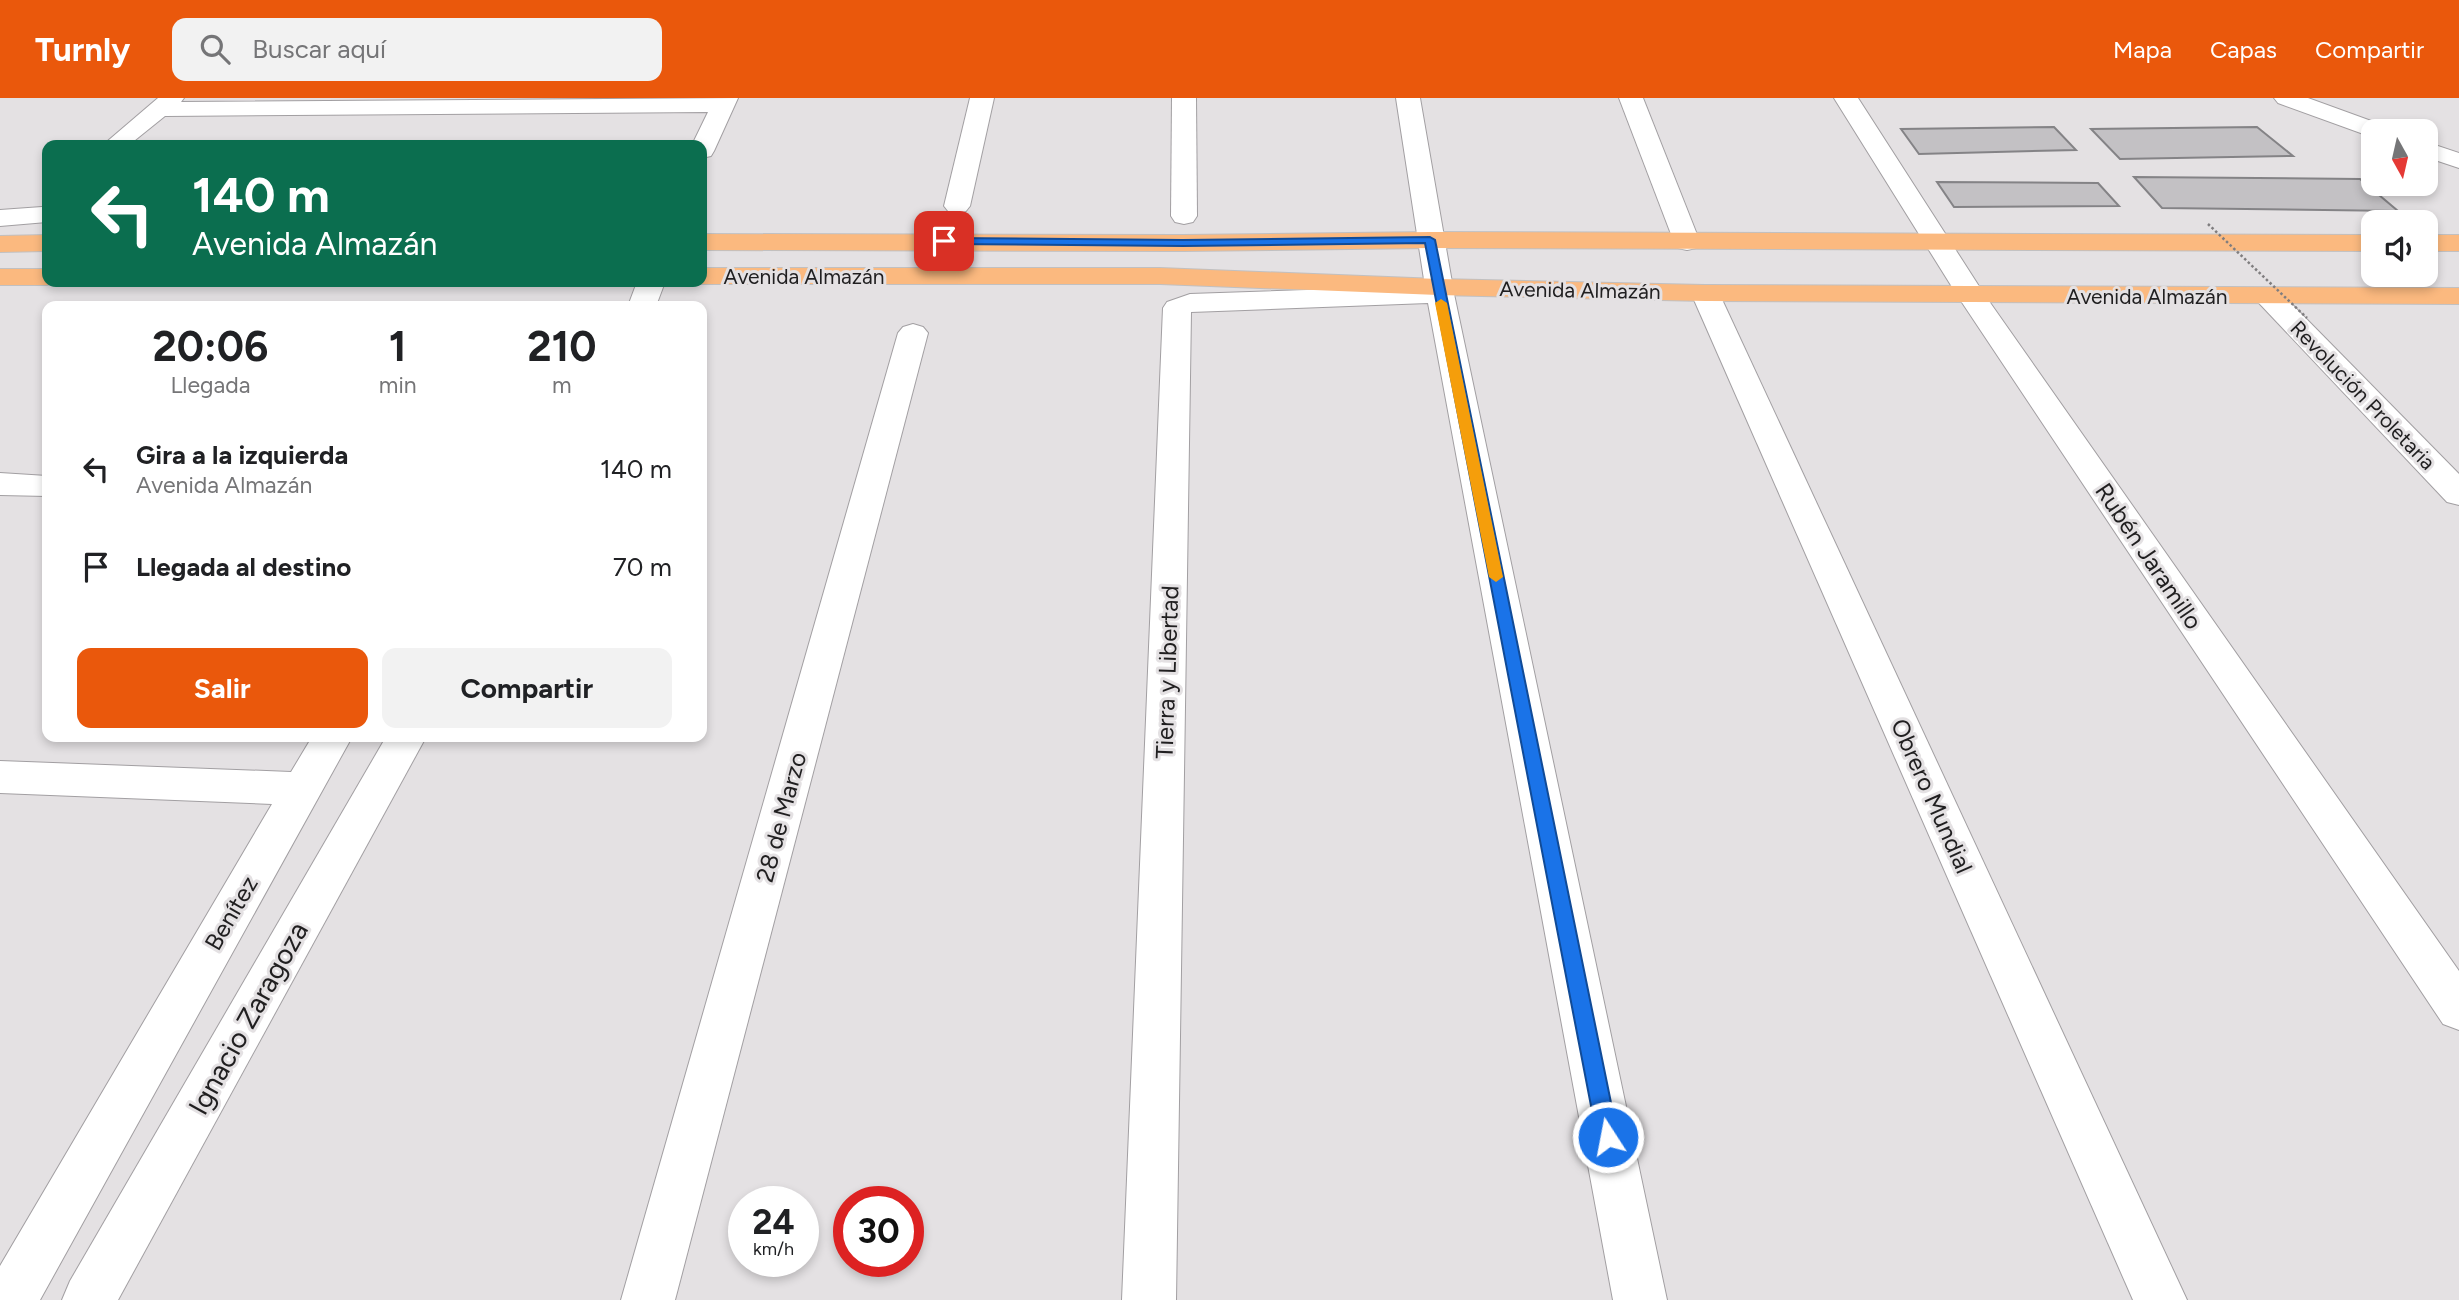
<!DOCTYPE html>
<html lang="es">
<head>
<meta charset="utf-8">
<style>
  :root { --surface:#fff; --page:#f2f2f2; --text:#202124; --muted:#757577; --accent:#ea580c }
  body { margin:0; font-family:Figtree,sans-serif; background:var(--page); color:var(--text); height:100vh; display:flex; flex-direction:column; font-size:26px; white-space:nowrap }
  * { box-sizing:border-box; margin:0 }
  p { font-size:23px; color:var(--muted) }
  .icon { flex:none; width:38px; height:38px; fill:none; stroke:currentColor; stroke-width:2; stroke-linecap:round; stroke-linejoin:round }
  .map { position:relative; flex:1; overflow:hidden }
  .panel { position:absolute; left:42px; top:203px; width:665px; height:441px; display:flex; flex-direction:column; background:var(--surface); border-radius:14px; box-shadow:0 4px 10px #0003 }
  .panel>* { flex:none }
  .top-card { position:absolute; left:42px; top:42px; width:665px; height:147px; border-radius:14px; box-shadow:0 4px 10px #0003; background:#0b6e4f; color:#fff; overflow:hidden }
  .needle { width:46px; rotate:172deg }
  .controls { position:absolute; left:2361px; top:21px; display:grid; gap:14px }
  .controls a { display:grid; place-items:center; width:77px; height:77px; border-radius:14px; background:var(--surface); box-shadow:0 4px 10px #0003; font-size:35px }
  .speed { position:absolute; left:728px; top:1088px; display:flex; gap:14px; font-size:35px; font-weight:700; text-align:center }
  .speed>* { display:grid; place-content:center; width:91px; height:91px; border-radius:50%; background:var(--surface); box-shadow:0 4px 10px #0003; line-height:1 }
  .speed small { font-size:18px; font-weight:400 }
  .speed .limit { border:10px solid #d22; background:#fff; color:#111 }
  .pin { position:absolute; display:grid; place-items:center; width:60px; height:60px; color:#fff; margin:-30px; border-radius:14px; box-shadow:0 4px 10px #0006 }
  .me { position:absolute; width:77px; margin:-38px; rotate:349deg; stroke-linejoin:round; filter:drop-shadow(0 0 5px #0008) }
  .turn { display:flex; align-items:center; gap:24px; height:147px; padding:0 35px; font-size:32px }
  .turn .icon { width:91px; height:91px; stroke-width:2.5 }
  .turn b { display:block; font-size:49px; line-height:60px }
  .eta { display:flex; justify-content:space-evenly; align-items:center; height:119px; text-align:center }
  .eta b { font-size:42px; font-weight:700; line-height:49px }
  .cta { display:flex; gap:14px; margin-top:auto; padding:14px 35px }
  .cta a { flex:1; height:80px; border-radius:14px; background:var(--accent); color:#fff; font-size:28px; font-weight:700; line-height:80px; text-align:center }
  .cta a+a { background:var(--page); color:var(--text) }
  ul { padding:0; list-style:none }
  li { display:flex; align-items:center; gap:21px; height:98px; padding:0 35px }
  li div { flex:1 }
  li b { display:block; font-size:26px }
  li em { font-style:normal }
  header { display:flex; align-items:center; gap:42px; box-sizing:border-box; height:98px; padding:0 35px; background:var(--accent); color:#fff }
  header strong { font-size:33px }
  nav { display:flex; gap:38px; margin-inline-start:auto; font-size:24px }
  .search { width:490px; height:63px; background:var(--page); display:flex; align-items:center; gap:18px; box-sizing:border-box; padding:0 24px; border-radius:14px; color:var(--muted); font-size:26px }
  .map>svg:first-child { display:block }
  .building { fill:#c3c1c4; stroke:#848386; stroke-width:2 }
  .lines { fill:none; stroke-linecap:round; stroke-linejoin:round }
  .minor-casing { stroke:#a29fa2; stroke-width:2 }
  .major-casing { stroke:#c1c0c1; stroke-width:2 }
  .minor { fill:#fff; fill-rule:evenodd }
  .major { fill:#fbb97f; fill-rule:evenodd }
  .path-bridge { stroke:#7f7d7f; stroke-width:2.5; stroke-dasharray:2.5 2.5; stroke-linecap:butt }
  .route { fill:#1a73e8; stroke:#114b97; stroke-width:2 }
  .slow { fill:#f59e0b }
  .labels { text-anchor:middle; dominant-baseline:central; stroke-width:6; stroke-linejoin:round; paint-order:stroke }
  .far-street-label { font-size:21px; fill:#201f20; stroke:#e4e1e3 }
  .street-label { font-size:24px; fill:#201f20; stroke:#e4e1e3 }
  .near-street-label { font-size:28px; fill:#201f20; stroke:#e4e1e3 }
</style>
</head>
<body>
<header>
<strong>Turnly</strong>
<div class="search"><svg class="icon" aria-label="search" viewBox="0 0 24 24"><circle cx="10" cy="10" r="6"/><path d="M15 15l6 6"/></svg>Buscar aquí</div>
<nav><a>Mapa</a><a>Capas</a><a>Compartir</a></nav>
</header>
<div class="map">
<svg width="2459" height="1202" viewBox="0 0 2459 1202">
  <rect width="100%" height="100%" fill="#e4e1e3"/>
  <g class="building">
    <polygon points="2054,29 2076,52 1919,56 1901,31"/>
    <polygon points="2257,29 2293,58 2120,61 2091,31"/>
    <polygon points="2134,79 2360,81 2398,113 2162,110"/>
    <polygon points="1937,84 2098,85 2119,108 1954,109"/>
  </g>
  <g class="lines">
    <defs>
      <g id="minor">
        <polygon points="158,0 184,0 181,4 738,0 714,53 711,58 702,60 702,47 692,47 708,14 165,18 129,47 103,47"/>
        <polygon points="970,0 994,0 970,108 966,113 957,116 948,113 944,108"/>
        <polygon points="1172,0 1196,0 1197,118 1193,124 1184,126 1175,124 1171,118"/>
        <polygon points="1396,0 1420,0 1454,196 1667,1202 1613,1202 1428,205 1191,214 1176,1202 1122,1202 1163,210 1167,204 1190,196 1425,188"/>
        <polygon points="1619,0 1643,0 1700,144 1696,150 1687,152 1678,150 1674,144"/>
        <polygon points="1834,0 1858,0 1984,196 2459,873 2459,932 2443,926 1957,197"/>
        <polygon points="2274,0 2308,0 2385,28 2389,33 2373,33 2373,39 2369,38 2278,5"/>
        <polygon points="2426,44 2459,55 2459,70 2426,59"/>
        <polygon points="42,109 47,110 47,124 0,128 0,112"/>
        <polygon points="637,184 665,184 656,208 628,208"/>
        <polygon points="1705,187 1715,189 1719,195 2187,1202 2133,1202 1691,195 1695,189"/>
        <polygon points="2268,190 2278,192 2459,376 2459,407 2447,404 2258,204 2254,198 2258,192"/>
        <polygon points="913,226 923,229 928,235 675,1202 621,1202 898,235 903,229"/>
        <polygon points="0,375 47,378 47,398 0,397"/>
        <polygon points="312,639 352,639 40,1202 0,1202 0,1168 272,706 0,695 0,663 291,674"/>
        <polygon points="386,639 426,639 118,1202 62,1202 70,1183"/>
      </g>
      <g id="major">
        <polygon points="1430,134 2373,137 2373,153 1430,150 1183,153 702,152 702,136 1183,137"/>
        <polygon points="47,137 47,153 0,154 0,138"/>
        <rect x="2426" y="137" width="33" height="16"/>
        <polygon points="702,170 1160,170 1438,181 1705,187 2459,190 2459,206 1705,203 1438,197 1160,186 702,186 692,184 702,184"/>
        <polygon points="0,171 47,171 47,184 58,184 47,187 0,187"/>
      </g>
    </defs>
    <use href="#minor" class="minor-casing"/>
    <use href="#major" class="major-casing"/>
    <use href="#minor" class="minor"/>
    <use href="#major" class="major"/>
    <polyline class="path-bridge" points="2208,126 2307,220"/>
  </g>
  <polygon class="route" points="1430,139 1435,142 1618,1039 1615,1046 1608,1049 1600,1046 1597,1039 1425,145 1183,148 944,146 939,143 944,140 1183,142"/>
  <polygon class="slow" points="1441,201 1447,205 1503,479 1496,484 1489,479 1435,205"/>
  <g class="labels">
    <g class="far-street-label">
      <text x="804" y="178">Avenida Almazán</text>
      <text transform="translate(1580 192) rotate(1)">Avenida Almazán</text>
      <text x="2147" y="198">Avenida Almazán</text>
      <text transform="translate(2363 297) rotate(46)">Revolución Proletaria</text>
    </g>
    <g class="street-label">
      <text transform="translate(2149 458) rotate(56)">Rubén Jaramillo</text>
      <text transform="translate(1167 574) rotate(-88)">Tierra y Libertad</text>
      <text transform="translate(1932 698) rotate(66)">Obrero Mundial</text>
      <text transform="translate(781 719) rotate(-75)">28 de Marzo</text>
      <text transform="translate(231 815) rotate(-60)">Benítez</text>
    </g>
    <g class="near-street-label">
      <text transform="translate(248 920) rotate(-61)">Ignacio Zaragoza</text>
    </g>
  </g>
</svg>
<div class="controls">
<a><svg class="needle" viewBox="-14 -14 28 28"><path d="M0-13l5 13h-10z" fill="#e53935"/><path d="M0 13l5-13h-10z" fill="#757577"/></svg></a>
<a><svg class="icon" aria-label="sound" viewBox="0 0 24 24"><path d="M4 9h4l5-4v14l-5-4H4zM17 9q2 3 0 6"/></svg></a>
</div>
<div class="speed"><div>24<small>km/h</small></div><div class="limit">30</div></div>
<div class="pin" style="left:944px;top:143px;background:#d93025"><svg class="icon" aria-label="arrive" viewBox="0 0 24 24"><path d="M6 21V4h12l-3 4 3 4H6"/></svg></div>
<svg class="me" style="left:1608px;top:1039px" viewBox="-20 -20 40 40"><circle r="17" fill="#1a73e8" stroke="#fff" stroke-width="3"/><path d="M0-11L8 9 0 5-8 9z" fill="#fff"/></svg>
<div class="top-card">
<div class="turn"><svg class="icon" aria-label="left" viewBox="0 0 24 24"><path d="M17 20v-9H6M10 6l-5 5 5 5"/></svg><div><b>140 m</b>Avenida Almazán</div></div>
</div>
<section class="panel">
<div class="eta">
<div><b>20:06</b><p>Llegada</p></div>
<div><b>1</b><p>min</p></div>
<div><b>210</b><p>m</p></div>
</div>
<ul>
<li><svg class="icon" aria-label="left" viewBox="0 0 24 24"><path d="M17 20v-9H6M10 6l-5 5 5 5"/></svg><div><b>Gira a la izquierda</b><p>Avenida Almazán</p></div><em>140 m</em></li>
<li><svg class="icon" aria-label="arrive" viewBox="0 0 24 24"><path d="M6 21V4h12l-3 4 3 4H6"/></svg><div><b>Llegada al destino</b></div><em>70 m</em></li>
</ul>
<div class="cta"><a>Salir</a><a>Compartir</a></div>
</section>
</div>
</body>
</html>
